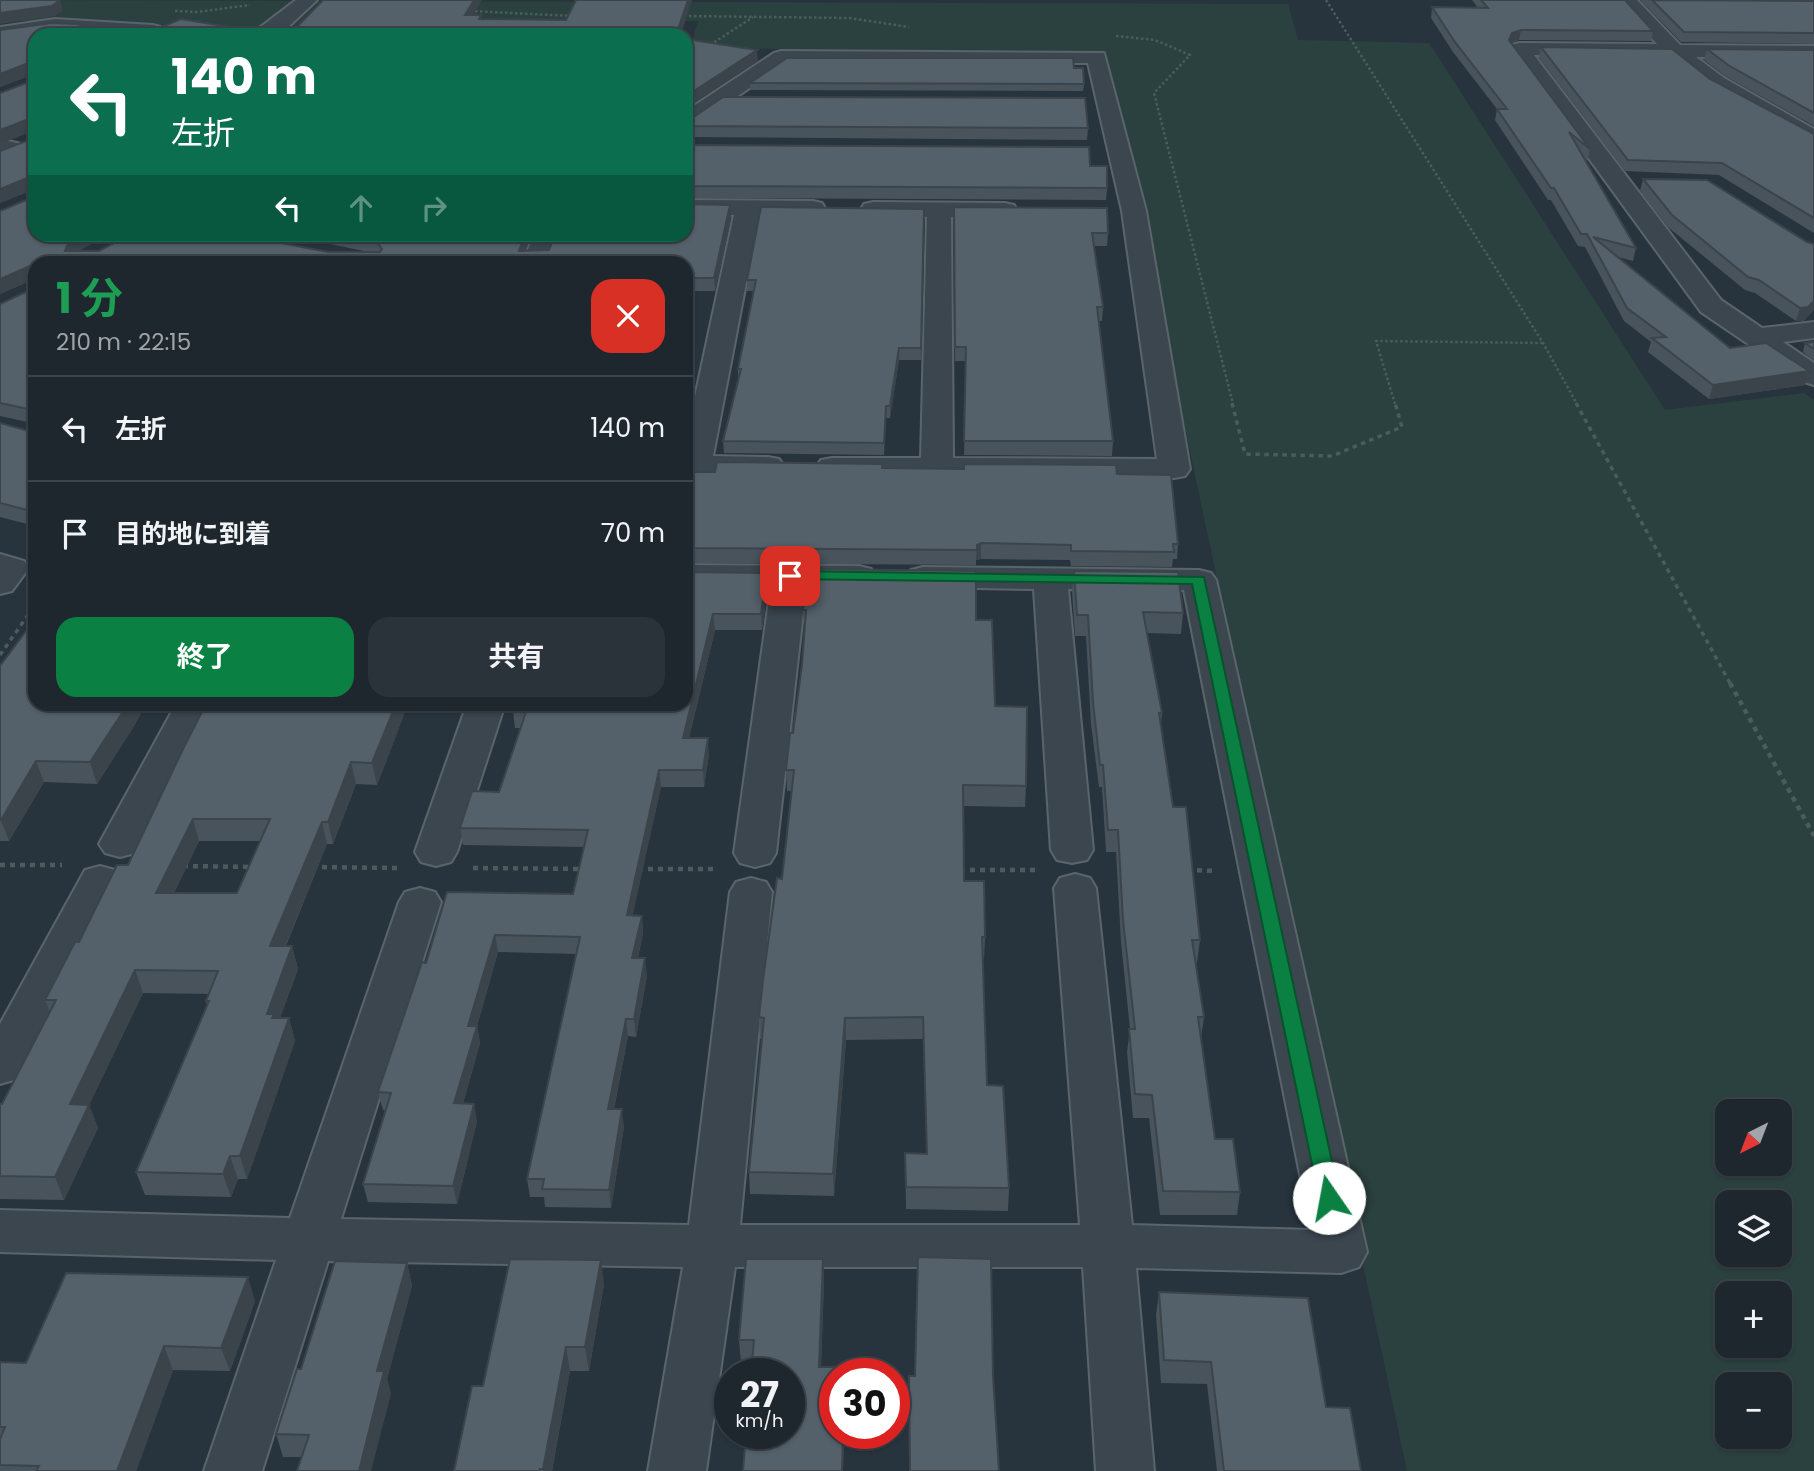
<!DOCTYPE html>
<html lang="ja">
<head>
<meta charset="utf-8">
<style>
  :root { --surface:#1e272e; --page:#2b333a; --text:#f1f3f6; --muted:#a1a5aa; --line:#3c444a; --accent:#0b8043 }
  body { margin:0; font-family:Poppins,"Noto Sans JP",sans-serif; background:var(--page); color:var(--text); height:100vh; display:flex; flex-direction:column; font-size:26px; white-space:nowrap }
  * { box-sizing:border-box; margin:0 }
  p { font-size:23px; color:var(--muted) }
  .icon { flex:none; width:38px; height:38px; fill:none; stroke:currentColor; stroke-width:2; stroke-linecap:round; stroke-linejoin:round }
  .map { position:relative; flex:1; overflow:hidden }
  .drawer { position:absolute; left:28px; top:256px; width:665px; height:455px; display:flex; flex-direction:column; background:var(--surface); border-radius:21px; box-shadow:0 2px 5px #0004,0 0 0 2px var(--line) }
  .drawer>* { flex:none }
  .banner { position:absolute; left:28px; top:28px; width:665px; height:214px; border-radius:21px; box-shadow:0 2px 5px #0004,0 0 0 2px var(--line); background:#0b6e4f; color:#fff; overflow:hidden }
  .needle { width:46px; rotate:222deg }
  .tools { position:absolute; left:1715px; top:1099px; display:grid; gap:14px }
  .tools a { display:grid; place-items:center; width:77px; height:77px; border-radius:14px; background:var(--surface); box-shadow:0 2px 5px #0004,0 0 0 2px var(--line); font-size:35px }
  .speed { position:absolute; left:714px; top:1358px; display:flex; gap:14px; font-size:35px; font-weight:700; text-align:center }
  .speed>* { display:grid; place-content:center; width:91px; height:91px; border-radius:50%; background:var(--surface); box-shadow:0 2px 5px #0004,0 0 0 2px var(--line); line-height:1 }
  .speed small { font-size:18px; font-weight:400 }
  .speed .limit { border:10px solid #d22; background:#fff; color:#111 }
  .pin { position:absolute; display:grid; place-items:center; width:60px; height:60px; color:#fff; margin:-30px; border-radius:14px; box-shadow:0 4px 10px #0006 }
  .me { position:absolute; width:77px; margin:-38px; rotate:348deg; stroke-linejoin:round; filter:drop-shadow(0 0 5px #0008) }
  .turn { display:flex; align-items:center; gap:24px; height:147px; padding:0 28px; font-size:32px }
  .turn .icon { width:91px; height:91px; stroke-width:2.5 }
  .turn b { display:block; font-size:49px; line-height:60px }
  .lanes { display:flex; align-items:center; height:66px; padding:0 28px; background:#0003; justify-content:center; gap:35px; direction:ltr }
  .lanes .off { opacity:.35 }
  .round { display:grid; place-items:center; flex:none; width:74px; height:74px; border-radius:21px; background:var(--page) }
  .head { display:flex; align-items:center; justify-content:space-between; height:119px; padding:0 28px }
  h1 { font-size:42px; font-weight:700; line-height:52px; color:#1e9e55 }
  .action { display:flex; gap:14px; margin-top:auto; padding:14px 28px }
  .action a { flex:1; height:80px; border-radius:21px; background:var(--accent); color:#fff; font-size:28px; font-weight:700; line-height:80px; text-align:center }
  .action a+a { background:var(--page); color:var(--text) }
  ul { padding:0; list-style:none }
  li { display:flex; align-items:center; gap:21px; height:105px; padding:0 28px; border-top:2px solid var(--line) }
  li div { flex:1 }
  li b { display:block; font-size:26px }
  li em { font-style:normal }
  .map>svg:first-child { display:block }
  .green { fill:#2b413f; fill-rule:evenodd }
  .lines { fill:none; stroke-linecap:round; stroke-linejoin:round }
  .minor-casing { stroke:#5a646b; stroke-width:4 }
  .path-far2 { stroke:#4a5c5c; stroke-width:2.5; stroke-dasharray:2.5 2.5; stroke-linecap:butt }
  .path-far1 { stroke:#4a5c5c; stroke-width:3.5; stroke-dasharray:4.5 4.5; stroke-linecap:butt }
  .path { stroke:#4a5c5c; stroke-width:4.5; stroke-dasharray:5 5; stroke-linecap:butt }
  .minor { fill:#3c464e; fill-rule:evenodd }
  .wall { fill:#48535b; fill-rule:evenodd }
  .shaded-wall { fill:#3b444a }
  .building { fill:#54616a; stroke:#3b444a; stroke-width:2; fill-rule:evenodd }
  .route { fill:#0b8043; stroke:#07532c; stroke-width:2 }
</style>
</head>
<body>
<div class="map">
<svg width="1814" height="1471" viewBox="0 0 1814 1471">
  <rect width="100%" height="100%" fill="#28343d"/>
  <path class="green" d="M0 0 1288 4 1298 40 1429 43 1665 410 1804 393 1814 400V1471H1407L1105 52 690 48 698 21H413L224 29 0 20ZM1727 1111H1780V1164H1727ZM1727 1202H1780V1255H1727ZM1727 1293H1780V1346H1727ZM1727 1384H1780V1437H1727Z"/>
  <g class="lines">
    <defs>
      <g id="minor">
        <polygon points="296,0 317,0 287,28 275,35 250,35"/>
        <polygon points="1616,0 1637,0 1680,45 1814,46 1814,58 1696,57 1724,78 1814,129 1814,145 1708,88 1670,57 1534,55 1721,300 1762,328 1814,322 1814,338 1783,342 1814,363 1814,385 1804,382 1701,312 1509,49 1512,45 1519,43 1657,44"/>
        <polygon points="55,19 153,25 160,27 163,31 160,35 55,31 19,34 0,39 0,27"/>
        <polygon points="781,51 1104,53 1146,211 1190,469 1185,476 1174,478 832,476 821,474 816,467 821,460 832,458 921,458 927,217 864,214 861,209 864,204 873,202 1005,203 1014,205 1017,210 1014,215 951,217 953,458 1157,459 1122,211 1088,63 786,63 694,126 686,128 686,111 774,53"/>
        <polygon points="0,139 21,144 24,149 21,154 13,156 0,153"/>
        <polygon points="686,200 813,201 822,203 825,208 822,213 813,215 759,215 713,456 768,457 779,459 784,466 779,473 768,475 686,474 686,439 734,215 686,214"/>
        <polygon points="535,234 560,234 548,262 522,262"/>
        <polygon points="0,554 24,561 29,568 12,591 0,594"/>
        <polygon points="686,565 859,566 871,569 876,576 871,583 859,586 806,586 776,853 770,863 755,867 740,863 734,853 771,586 686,585"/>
        <polygon points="923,567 1199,570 1211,573 1216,580 1367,1252 1359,1267 1341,1273 1136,1268 1154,1471 1096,1471 1083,1267 735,1267 706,1471 648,1471 683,1267 328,1261 262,1471 204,1471 276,1260 0,1252 0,1210 290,1218 399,902 405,892 420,888 435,892 441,902 341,1219 689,1225 730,892 736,882 751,878 766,882 772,892 740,1225 1080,1225 1054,888 1060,878 1075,874 1090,878 1096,888 1132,1225 1311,1230 1184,590 1068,589 1093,850 1087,860 1072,863 1057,860 1051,850 1034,589 923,587 911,584 906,577 911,570"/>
        <polygon points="176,704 214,704 135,853 120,857 105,853 99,844"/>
        <polygon points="467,704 505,704 457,852 451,862 436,866 421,862 415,852"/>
        <polygon points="100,866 115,870 121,880 17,1079 0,1084 0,1024 85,870"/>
      </g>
    </defs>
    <use href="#minor" class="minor-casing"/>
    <g class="path-far2">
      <polyline points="1326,0 1543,343 1577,404"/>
      <polyline points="175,11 197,12 250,5"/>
      <polyline points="470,11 573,16"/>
      <polyline points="684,16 849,18 909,27"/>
      <polyline points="1116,36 1155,40 1190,55 1154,93 1233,404"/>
      <polyline points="710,45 753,17"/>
      <polyline points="1395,404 1376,341 1543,343"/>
    </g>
    <g class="path-far1">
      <polyline points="1232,403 1245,454 1332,456 1402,427 1395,403"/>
      <polyline points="1576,403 1731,685"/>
      <polyline points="0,655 35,605"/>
    </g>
    <g class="path">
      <polyline points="1730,683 1814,836"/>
      <polyline points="0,865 62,865"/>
      <polyline points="183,866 254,867"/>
      <polyline points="312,867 398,868"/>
      <polyline points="473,868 583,869"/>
      <polyline points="638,869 716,869"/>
      <polyline points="960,870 1038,870"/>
      <polyline points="1187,870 1217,871"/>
    </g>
    <use href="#minor" class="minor"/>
  </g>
  <g class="wall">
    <polygon points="1472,0 1625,0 1653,31 1651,41 1519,40 1511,43 1590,149 1587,161 1584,158 1636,248 1633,261 1618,257 1730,348 1805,385 1709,399 1648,352 1651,342 1624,321 1585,247 1578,246 1551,200 1548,200 1495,120 1497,109 1453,52 1431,18 1432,7 1478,8"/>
    <polygon points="1640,0 1814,1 1814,44 1681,42"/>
    <polygon points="52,23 35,234 109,234 78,251 369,252 281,234 532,234 526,251 549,250 731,218 715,291 692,291 686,311 686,262 35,262 35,526 0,517 0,423 32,432 32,423 0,416 0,304 32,289 32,280 0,294 0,211 33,197 32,190 0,203 0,151 34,138 34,130 0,144 0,93 34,80 34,74 0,87 0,30"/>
    <polygon points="1541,47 1710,79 1814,134 1814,233 1719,175 1625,171 1539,58"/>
    <polygon points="1707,49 1814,50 1814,126 1725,76 1704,60"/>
    <polygon points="1074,68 1084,84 1083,91 750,90 750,83"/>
    <polygon points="686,118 1088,128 1087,140 686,137"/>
    <polygon points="686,145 1090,166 1107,188 1106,200 686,198"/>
    <polygon points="1643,179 1807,242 1804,321 1796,321 1755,293 1745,290 1669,228 1640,191"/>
    <polygon points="954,207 1108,233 1107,246 1094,246 1103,307 1102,321 1099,321 1113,441 1112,456 964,455 966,361 955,361"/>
    <polygon points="924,209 921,360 899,360 890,418 886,418 884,455 724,453 723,441 738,381 738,369 754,291 747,291 747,280"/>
    <polygon points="1814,342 1814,361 1803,352 1805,343"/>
    <polygon points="882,468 1117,474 1178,544 1177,559 1173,559 1172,567 1071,566 1070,560 981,559 976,560 976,565 686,563 686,472 715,472"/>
    <polygon points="1074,571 1183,613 1181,634 1147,633 1162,713 1161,724 1173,807 1200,940 1197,963 1196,963 1204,1017 1201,1038 1215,1139 1240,1192 1237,1215 1160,1215 1149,1118 1133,1118 1127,1052 1130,1029 1121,942 1116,852 1106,852 1102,787 1099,787 1091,724 1086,636 1075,636 1072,592"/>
    <polygon points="686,572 767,573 768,589 762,630 715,630 689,738 709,754 704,787 661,787 632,915 642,916 643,933 638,958 647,976 636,1037 628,1036 614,1109 624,1127 611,1208 545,1207 544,1197 530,1197 527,1179 577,954 498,952 477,1026 480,1043 463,1104 477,1121 457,1204 368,1202 363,1184 386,1110 383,1110 378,1092 426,963 573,894 584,847 463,845 460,828 499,792 520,728 515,728 513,711"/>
    <polygon points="803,610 976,620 995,706 1026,786 1025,807 963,806 964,881 985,937 984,959 983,958 987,1085 1009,1188 1008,1211 906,1209 905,1153 927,1154 923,1039 846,1040 834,1196 750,1194 749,1172 762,1039 760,1039 759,1017 782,879 792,791 787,791 786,770 802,665 805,630 804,630"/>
    <polygon points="0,666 35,704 146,704 134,726 97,784 44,782 9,841 0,841"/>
    <path d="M206 704H408L377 785 356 784 333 844H327L286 946H292L298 969 280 1018H289L295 1041 247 1179H238L231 1197 145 1195 136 1172 207 1006 206 1001 209 994 143 993 89 1105 98 1128 64 1200 0 1199V1104H2L50 1012 45 1000 79 942 128 865ZM199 841H260L237 893H174Z"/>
    <polygon points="823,1259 824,1282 821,1367 835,1433 844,1433 843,1471 752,1363 741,1363 739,1340"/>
    <polygon points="407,1263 412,1286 387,1379 391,1394 301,1457 283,1457 276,1434 301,1369"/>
    <polygon points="604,1284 589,1371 570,1371 552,1471 454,1471 483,1386"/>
    <polygon points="1159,1292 1326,1407 1361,1471 1217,1471 1207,1384 1161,1383 1156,1315"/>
    <polygon points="255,1301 230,1371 173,1370 136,1471 0,1471 0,1362 26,1363"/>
  </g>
  <g class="shaded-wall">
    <polygon points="60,0 63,10 55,16 0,24 0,13"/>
    <polygon points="474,0 482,0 466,26 465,15"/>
    <polygon points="688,0 692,0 681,35 676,35"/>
    <polygon points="1521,30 1519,40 1510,43 1509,40 1512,33"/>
    <polygon points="757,50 758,61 686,108 686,96"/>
    <polygon points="31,62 34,74 0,87 0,74"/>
    <polygon points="31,118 34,130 0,144 0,130"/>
    <polygon points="32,176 35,189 0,203 0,189"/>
    <polygon points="730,205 731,218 715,291 714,278"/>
    <polygon points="81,234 109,234 73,254 65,251 69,241"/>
    <polygon points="525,234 532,234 521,262 519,251"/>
    <polygon points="32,265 35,279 0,294 0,279"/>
    <polygon points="691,278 692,291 686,311 686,294"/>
    <polygon points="1814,301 1814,310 1804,321 1796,321 1800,308"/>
    <polygon points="899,348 899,360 890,418 890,406"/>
    <polygon points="1809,371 1805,385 1709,399 1713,385"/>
    <polygon points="981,543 981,559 976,560 977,545"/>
    <polygon points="767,573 768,589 762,630 761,614"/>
    <polygon points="713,614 715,630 685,754 683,738"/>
    <polygon points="128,704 146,704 134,726 97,784 90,762"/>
    <polygon points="396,704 408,704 377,785 372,763"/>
    <polygon points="708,738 709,754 704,787 703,770"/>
    <polygon points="36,761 44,782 9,841 1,820"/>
    <polygon points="351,762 356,784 333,844 328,822"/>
    <polygon points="659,770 661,787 629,932 627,915"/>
    <polygon points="193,819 199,841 163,916 156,893"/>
    <polygon points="322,822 327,844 276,969 270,946"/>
    <polygon points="642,916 643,933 634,975 632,958"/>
    <polygon points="495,935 498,952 477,1026 480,1043 458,1121 454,1103 468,1026"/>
    <polygon points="292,946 298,969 277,1026 267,1014"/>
    <polygon points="645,958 647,976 636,1037 634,1019"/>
    <polygon points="135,970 143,993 89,1105 98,1128 64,1200 55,1177 70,1104"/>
    <polygon points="289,1018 295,1041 247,1179 240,1156"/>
    <polygon points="845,1018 846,1040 834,1196 833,1174"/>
    <polygon points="626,1019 628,1036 610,1127 608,1109"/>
    <polygon points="474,1104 477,1121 457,1204 453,1186"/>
    <polygon points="622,1109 624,1127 611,1208 609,1190"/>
    <polygon points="230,1156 238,1179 231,1197 223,1174"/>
    <polygon points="823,1259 824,1282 820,1390 819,1367"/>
    <polygon points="601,1260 604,1284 589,1371 585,1347"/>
    <polygon points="407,1263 412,1286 387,1379 391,1394 371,1471 359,1471 377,1371"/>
    <polygon points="248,1277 255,1301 230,1371 221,1348"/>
    <polygon points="164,1346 173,1370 136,1471 117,1471"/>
    <polygon points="566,1347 570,1371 552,1471 543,1471"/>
    <polygon points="843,1433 844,1433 843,1471 842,1471"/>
  </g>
  <g class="building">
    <polygon points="0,0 60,0 52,6 0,13"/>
    <polygon points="323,0 474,0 465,15 481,15 479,19 566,20 576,0 688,0 676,35 289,35"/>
    <polygon points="1481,0 1625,0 1653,31 1521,30 1512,33 1509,40 1590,149 1569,132 1636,248 1593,237 1730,348 1766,343 1809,371 1713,385 1652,338 1666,337 1627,308 1587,234 1581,234 1554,188 1551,188 1497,109 1507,109 1455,42 1432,7 1488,8"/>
    <polygon points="1652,0 1814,1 1814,33 1684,32"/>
    <polygon points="181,19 279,35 35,35 35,234 81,234 69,241 65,251 99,251 131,234 234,234 328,252 380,252 382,249 376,241 345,234 525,234 519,251 549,250 555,234 686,234 686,204 730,205 714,278 691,278 686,294 686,262 35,262 35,512 0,503 0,423 32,432 33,410 0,403 0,304 32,289 32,265 0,279 0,211 33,197 32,176 0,189 0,151 34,138 34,120 31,118 0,130 0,93 34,80 35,65 31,62 0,74 0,30 52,23 76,24 142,35"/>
    <polygon points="686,39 757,50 686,96"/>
    <polygon points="1541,47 1672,49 1710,79 1814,134 1814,218 1722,163 1628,160"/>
    <polygon points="1707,49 1814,50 1814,113 1728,65"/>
    <polygon points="787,58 1073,58 1074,68 1083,68 1084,84 750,83"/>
    <polygon points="723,97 1085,98 1088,128 686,126 686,118 695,116"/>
    <polygon points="686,145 1089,147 1090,166 1107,166 1107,188 686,186"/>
    <polygon points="1643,179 1707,180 1807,242 1814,244 1814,301 1808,307 1800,308 1759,280 1748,277 1672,215"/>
    <polygon points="761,207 924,209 921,348 899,348 890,406 886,406 884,443 723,441 741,369 738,369 756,280 747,280"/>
    <polygon points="954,207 1107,208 1108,233 1092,233 1103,307 1097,307 1113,441 964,441 966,347 955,347"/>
    <polygon points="1814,342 1814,349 1805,343"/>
    <polygon points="717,462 882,464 882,468 964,469 964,464 1116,465 1117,474 1171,475 1178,544 1173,544 1174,552 1071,551 1071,545 981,543 977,545 977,550 686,548 686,472 715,472"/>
    <polygon points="808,569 976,571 976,620 992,620 995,706 1027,707 1026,786 963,785 964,881 984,881 985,937 982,937 987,1085 1003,1086 1009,1188 906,1187 905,1153 927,1154 923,1017 845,1018 833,1174 749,1172 764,1018 759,1017 763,980 777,878 782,879 794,770 786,770 790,733 793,733 802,665 806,610 803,610"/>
    <polygon points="1074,571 1178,572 1183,613 1143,612 1162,713 1159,713 1173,807 1186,807 1200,940 1192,940 1204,1017 1198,1017 1215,1139 1233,1139 1240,1192 1163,1191 1152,1095 1135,1094 1129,1029 1135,1029 1123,920 1118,830 1108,830 1103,765 1100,765 1093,702 1088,615 1077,615"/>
    <polygon points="686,572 767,573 761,614 713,614 683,738 708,738 703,770 659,770 627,915 642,916 632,958 645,958 634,1019 626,1019 608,1109 622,1109 609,1190 542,1189 544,1179 527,1179 580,937 495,935 468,1026 477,1026 454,1103 474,1104 453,1186 363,1184 391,1093 378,1092 422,962 426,963 447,892 573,894 588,830 460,828 472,791 499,792 526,712 513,711 515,704 686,704"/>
    <polygon points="35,619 35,704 128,704 90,762 36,761 1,820 0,820 0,666"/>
    <path d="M206 704H396L372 763 351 762 328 822H322L270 946H292L267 1014H274L272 1018H289L240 1156H230L223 1174 136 1172 209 1001H206L218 971 135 970 70 1104 89 1105 55 1177 0 1176V1104H2L56 1000H45L75 942H79L117 865H128L184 747ZM193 819H270L237 893H156Z"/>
    <polygon points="918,1257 991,1259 993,1376 999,1471 910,1471 909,1376 915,1376"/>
    <polygon points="510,1259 601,1260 585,1347 566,1347 543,1469 540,1469 540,1471 454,1471 472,1386 483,1386"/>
    <polygon points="746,1259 823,1259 819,1367 845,1367 845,1374 835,1374 835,1433 843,1433 842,1471 743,1471 746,1433 789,1433 789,1374 751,1374 754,1340 739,1340"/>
    <polygon points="335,1261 407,1263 377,1371 384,1371 359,1471 297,1471 309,1435 276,1434 297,1369 301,1369"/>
    <polygon points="66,1273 248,1277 221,1348 164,1346 117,1471 36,1471 39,1466 0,1465 0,1439 5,1427 0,1427 0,1362 26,1363"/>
    <polygon points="1159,1292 1308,1298 1326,1407 1350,1408 1361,1471 1224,1471 1211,1362 1164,1360"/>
  </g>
  <polygon class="route" points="790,571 1204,577 1340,1198 1337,1204 1329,1206 1322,1204 1319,1198 1192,584 785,579 785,573"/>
</svg>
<div class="tools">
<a><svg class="needle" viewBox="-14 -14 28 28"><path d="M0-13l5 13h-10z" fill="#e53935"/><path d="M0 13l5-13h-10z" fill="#a1a5aa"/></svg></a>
<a><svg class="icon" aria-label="layers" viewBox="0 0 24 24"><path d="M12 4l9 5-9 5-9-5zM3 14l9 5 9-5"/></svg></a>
<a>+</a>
<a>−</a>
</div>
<div class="speed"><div>27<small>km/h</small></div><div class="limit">30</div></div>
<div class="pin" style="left:790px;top:576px;background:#d93025"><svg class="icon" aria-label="arrive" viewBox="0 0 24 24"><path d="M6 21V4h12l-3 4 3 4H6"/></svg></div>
<svg class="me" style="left:1329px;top:1198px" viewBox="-20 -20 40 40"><circle r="19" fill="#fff"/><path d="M0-13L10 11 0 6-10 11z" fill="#0b8043"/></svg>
<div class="banner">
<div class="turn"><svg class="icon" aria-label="left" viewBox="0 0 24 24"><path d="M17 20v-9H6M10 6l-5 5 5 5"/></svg><div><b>140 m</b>左折</div></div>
<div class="lanes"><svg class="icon" aria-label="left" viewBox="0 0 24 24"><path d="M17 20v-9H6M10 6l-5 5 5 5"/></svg><svg class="icon off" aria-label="ahead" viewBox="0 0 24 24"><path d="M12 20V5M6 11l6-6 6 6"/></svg><svg class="icon off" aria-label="right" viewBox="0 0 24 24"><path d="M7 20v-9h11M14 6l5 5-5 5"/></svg></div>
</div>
<section class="drawer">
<div class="head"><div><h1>1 分</h1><p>210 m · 22:15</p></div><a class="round" style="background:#d93025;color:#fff"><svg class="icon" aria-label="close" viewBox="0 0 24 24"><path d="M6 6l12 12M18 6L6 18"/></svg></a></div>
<ul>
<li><svg class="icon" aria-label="left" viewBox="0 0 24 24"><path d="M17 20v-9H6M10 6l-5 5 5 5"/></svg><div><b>左折</b></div><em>140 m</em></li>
<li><svg class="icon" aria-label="arrive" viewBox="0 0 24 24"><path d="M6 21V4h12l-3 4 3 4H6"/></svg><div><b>目的地に到着</b></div><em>70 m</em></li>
</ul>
<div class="action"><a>終了</a><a>共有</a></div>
</section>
</div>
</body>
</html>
